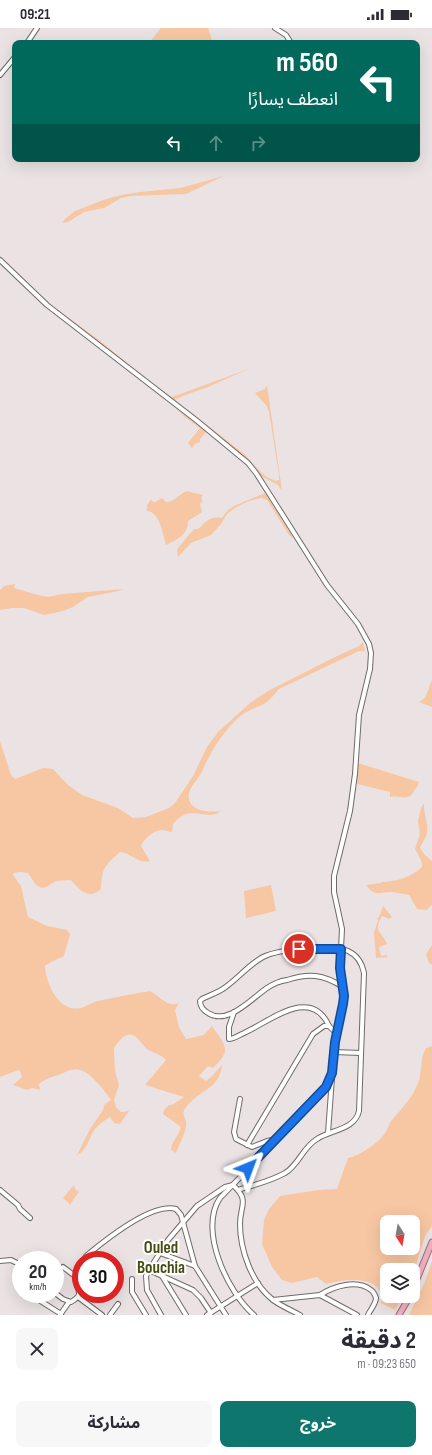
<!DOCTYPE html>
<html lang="ar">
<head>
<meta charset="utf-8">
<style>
  :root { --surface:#fff; --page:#f7f7f7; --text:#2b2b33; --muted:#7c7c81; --accent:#0f766e }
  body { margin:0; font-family:"Sofia Sans Condensed","Noto Sans Arabic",sans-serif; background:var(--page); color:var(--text); direction:rtl; height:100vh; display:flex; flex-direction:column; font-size:15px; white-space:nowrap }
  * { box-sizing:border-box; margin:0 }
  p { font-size:13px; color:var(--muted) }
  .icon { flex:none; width:22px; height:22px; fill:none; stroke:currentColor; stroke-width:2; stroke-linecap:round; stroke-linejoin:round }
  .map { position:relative; height:1287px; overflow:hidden; direction:ltr }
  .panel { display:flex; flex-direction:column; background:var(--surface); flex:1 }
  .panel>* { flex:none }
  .top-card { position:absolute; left:12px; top:12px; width:408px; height:122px; border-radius:8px; box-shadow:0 4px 16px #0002; direction:rtl; background:#00695c; color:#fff; overflow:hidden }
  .needle { width:26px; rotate:169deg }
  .tools { position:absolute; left:380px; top:1187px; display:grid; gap:8px }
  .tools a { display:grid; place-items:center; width:40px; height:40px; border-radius:8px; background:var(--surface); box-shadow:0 4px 16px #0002; font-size:20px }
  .speed { position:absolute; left:12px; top:1223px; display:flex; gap:8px; font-size:20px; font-weight:700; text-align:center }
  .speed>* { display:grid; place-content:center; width:52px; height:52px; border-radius:50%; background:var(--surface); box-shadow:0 4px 16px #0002; line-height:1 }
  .speed small { font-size:10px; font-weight:400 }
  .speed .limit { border:6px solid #d22; background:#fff; color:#111 }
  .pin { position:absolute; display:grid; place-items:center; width:34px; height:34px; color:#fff; margin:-17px; border:2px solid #fff; border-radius:50%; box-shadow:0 1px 4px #0007 }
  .me { position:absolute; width:44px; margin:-22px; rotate:44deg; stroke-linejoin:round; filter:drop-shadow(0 0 3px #0008) }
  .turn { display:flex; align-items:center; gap:14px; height:84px; padding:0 16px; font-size:18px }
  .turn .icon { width:52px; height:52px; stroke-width:2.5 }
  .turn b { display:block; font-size:28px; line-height:34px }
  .lanes { display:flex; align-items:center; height:38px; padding:0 16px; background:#0003; justify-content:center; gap:20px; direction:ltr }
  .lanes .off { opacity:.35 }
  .round { display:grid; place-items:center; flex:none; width:42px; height:42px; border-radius:8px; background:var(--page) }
  .overview { display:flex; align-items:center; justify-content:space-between; height:68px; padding:0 16px }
  h1 { font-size:24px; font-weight:700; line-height:30px }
  .action { display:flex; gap:8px; margin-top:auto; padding:8px 16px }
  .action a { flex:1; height:46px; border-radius:8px; background:var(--accent); color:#fff; font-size:16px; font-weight:700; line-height:46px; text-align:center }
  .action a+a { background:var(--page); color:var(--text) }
  .status { display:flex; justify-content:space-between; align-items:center; height:28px; padding:0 20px; background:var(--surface); direction:ltr }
  .status svg { height:11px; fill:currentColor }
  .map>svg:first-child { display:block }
  .green { fill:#f7c7a3; fill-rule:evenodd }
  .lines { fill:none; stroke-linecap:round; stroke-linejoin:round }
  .minor-casing { stroke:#716a6a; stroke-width:6 }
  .major-casing { stroke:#a96678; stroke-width:7 }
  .minor { stroke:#fff; stroke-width:4 }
  .major { stroke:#eeb1c2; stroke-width:5 }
  .route-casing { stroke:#114b97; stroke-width:10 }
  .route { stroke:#1a73e8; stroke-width:7 }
  .labels { text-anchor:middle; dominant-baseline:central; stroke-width:4; stroke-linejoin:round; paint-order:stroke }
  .quarter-label { font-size:17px; font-weight:bold; fill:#474c11; stroke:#fff }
</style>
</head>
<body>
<div class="status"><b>09:21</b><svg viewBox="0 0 49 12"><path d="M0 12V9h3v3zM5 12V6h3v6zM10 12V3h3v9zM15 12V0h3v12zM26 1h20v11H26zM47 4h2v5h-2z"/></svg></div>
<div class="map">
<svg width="432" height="1287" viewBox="0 0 432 1287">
  <rect width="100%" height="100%" fill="#ebe3e3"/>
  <g class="green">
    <polygon points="161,0 208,0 213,15 149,15"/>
    <polygon points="224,148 186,166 131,168 121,170 104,180 84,184 68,194 62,195 65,191 75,183 106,171 122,167 140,164 180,160"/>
    <path d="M61 284 99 312 159 361 172 369 251 340 208 359 183 368 175 372 243 425C256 436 258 447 276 453L279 452V447L269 384 266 377 255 365 265 361 267 357 282 463 278 457 259 447 245 430 232 419Z"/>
    <polygon points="176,380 206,404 200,411 200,414 195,416 192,420 188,415 200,400 186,390"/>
    <path d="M187 463 203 467 201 470 203 473 200 476 202 484 188 493C188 507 178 511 166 517 163 507 160 484 147 483V478L151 471 153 474H155L162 470 166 474C174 474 179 466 187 463Z"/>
    <path d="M265 465 294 511 289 507 267 472 261 470 249 473 235 480 227 486 221 496 211 507 191 515 178 529 177 521 194 501H198C207 494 208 488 222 490L227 483 234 478Z"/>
    <polygon points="15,556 14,560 38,567 48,569 62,566 124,561 118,563 88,569 73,579 63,583 44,587 24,580 12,580 0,582 0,562 4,558"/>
    <path d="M363 614 365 623H359L279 661C274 667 270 672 264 676 253 681 243 684 235 693 221 707 211 724 203 741 200 749 193 755 190 762 183 782 207 785 221 783 204 795 192 774 173 796L172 804C169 804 165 802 162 802 154 802 144 811 141 818L150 833C138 836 131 825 120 824 105 838 102 839 101 861 89 872 80 863 71 852L56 853 46 859 42 860 36 857 28 845 20 844 14 845 13 847 21 858 28 889 47 898 67 902 70 906 64 928 51 934 45 938C46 956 59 985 81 980 87 978 92 974 98 973 115 969 132 966 150 963 160 968 167 980 179 975L175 982 179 999 186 1011 204 1007 212 998C226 1018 232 1022 213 1040L208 1038 199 1048 206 1053 211 1049 222 1037C220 1062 196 1063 185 1081 181 1086 186 1090 186 1095 187 1102 179 1118 176 1125L171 1122C171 1114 179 1108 181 1099L163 1086 164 1082 169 1077H172L184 1069 145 1057 166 1032C161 1026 153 1025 147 1021 143 1017 140 1013 136 1009 127 1001 118 1014 114 1020L115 1043 119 1057 114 1072 116 1079 121 1084 129 1083 120 1096 114 1095 110 1089C105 1092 99 1096 95 1101 89 1109 87 1123 77 1127L90 1101 103 1082 104 1077 111 1072C105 1063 90 1044 80 1042 73 1040 65 1044 59 1047 51 1049 45 1051 39 1056L40 1062 32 1060 27 1062 13 1057 22 1049 21 1045 19 1042 0 1049V713L11 747 15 751 43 740 53 741 68 757 82 767 118 780 133 790 146 789 169 780 175 775 193 748 207 719 218 704 250 675 268 663 335 629 359 618Z"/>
    <polygon points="432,652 432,679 419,674 425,670"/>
    <path d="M358 735 419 754C418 758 416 760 414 763 409 774 399 767 390 769V764L357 756Z"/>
    <path d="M424 775C423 785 429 797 427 805 426 811 422 814 420 820L425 827 432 833V877L426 882 417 881 409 867C403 866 398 865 392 864 381 863 375 870 366 857L381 855V854C395 854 412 849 422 839V834L415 821 420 806 418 793 421 780Z"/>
    <polygon points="271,857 276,883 246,890 244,863"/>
    <path d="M383 878 392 889 389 891 382 888C373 904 381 902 387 916L379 919 381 928 387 927V929L376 930 374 905 378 892 377 890 379 889Z"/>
    <polygon points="432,917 432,937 429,935 426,926"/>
    <path d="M432 1018V1198L425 1208 413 1247V1242H387V1268H403L395 1282 381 1275C385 1245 343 1251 326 1256L317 1249 292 1255 282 1252 272 1239 262 1216 264 1192 269 1181 280 1168 318 1162 337 1161 348 1130C359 1128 379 1115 385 1105 388 1101 389 1095 392 1092 402 1080 413 1069 418 1055 423 1043 419 1032 426 1020ZM387 1194H413V1220H387Z"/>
    <polygon points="74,1157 75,1161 79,1164 71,1175 71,1177 63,1170"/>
    <polygon points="432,1233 432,1287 409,1287 424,1256"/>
  </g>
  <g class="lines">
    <defs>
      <g id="minor">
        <polyline points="275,0 286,7 291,15"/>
        <polyline points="27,15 37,0"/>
        <polyline points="0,47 15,29"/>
        <path d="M0 232 47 277 196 392 248 435 256 445 277 478 327 557 358 596 369 616 371 625 370 641 359 687 355 746 350 783 334 848V864L342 901 340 940 344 968 342 983 335 1014 331 1051 327 1059 313 1074 220 1170C198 1202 228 1265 254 1287"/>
        <path d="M234 984 229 999V1011C234 1011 239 1007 244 1005 269 994 311 957 329 998"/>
        <polyline points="334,1024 361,1025"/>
        <polyline points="240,1071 234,1104 236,1111 252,1119 267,1113 276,1111"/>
        <polyline points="328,1105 332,1050"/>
        <polyline points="247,1117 313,1006 324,998 329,998 337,1006"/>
        <polyline points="0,1162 18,1177 20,1181 30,1190"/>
        <path d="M238 1162C254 1157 271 1153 285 1145 298 1138 303 1119 317 1111 330 1102 355 1102 359 1083L364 945C362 935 357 927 348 923 331 916 279 921 263 929 250 936 239 949 227 958 220 964 210 967 202 971L200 973C200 979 203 982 208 985 228 998 252 970 267 960 273 956 280 953 287 952 309 945 323 946 343 959"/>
        <polyline points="160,1225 195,1238"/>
        <path d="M84 1232 86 1228C104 1213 152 1174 176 1181L181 1187 195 1238 226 1287"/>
        <polyline points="0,1233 11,1232 21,1237"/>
        <polyline points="63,1239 75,1248"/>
        <polyline points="149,1242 193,1262 201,1270 211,1285"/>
        <polyline points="162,1248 186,1287"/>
        <polyline points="132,1251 132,1264 146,1287"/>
        <path d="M55 1265 63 1271 71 1274C85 1266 77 1263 75 1250L81 1237"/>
        <path d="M320 1267C334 1258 357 1251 371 1262 374 1264 375 1267 376 1270 376 1276 370 1282 368 1287"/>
        <polyline points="78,1269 102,1287"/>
        <polyline points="39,1272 61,1286"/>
        <polyline points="273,1272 320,1267 357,1287"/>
        <polyline points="60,1287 69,1274"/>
        <polyline points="110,1287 118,1276"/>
        <path d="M161 1287 147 1262 146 1248 149 1242 168 1212 197 1178 225 1159 233 1157C250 1173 240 1177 240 1196 240 1222 252 1256 273 1272 281 1278 291 1282 300 1287"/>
        <polyline points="207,1287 258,1255"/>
      </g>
      <g id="major">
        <polyline points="413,1261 432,1214"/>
        <polyline points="399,1287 410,1268"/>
      </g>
    </defs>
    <use href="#minor" class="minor-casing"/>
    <use href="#major" class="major-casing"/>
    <use href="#minor" class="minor"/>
    <use href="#major" class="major"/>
  </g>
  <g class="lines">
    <defs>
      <polyline id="route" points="248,1140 326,1059 332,1045 335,1014 343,976 344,968 340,940 341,921 299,921"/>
    </defs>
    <use href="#route" class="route-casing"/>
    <use href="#route" class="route"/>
  </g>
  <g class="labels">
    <g class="quarter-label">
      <text x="161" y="1220">Ouled<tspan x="161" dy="20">Bouchia</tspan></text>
    </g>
  </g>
</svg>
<div class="tools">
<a><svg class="needle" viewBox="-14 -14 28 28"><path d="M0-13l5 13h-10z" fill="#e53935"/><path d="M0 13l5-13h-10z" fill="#7c7c81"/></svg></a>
<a><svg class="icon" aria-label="layers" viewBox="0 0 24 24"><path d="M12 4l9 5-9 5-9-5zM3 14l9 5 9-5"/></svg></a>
</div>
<div class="speed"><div>20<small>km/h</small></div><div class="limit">30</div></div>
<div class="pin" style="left:299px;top:921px;background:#d93025"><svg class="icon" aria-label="arrive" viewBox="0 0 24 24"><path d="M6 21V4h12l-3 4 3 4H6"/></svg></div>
<svg class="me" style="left:248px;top:1140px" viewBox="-20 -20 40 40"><path d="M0-17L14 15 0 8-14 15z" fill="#1a73e8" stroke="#fff" stroke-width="4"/></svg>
<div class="top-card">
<div class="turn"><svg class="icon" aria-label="left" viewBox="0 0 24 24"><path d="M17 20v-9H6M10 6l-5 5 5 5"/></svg><div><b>560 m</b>انعطف يسارًا</div></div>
<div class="lanes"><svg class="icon" aria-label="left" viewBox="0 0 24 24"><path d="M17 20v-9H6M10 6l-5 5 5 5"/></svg><svg class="icon off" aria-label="ahead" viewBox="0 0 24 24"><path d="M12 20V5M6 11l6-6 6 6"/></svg><svg class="icon off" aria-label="right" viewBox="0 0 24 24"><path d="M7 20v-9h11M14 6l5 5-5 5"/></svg></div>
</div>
</div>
<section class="panel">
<div class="overview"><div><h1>2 دقيقة</h1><p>650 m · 09:23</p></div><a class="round"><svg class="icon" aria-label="close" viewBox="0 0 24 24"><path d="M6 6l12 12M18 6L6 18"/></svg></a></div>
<div class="action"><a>خروج</a><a>مشاركة</a></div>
</section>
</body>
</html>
